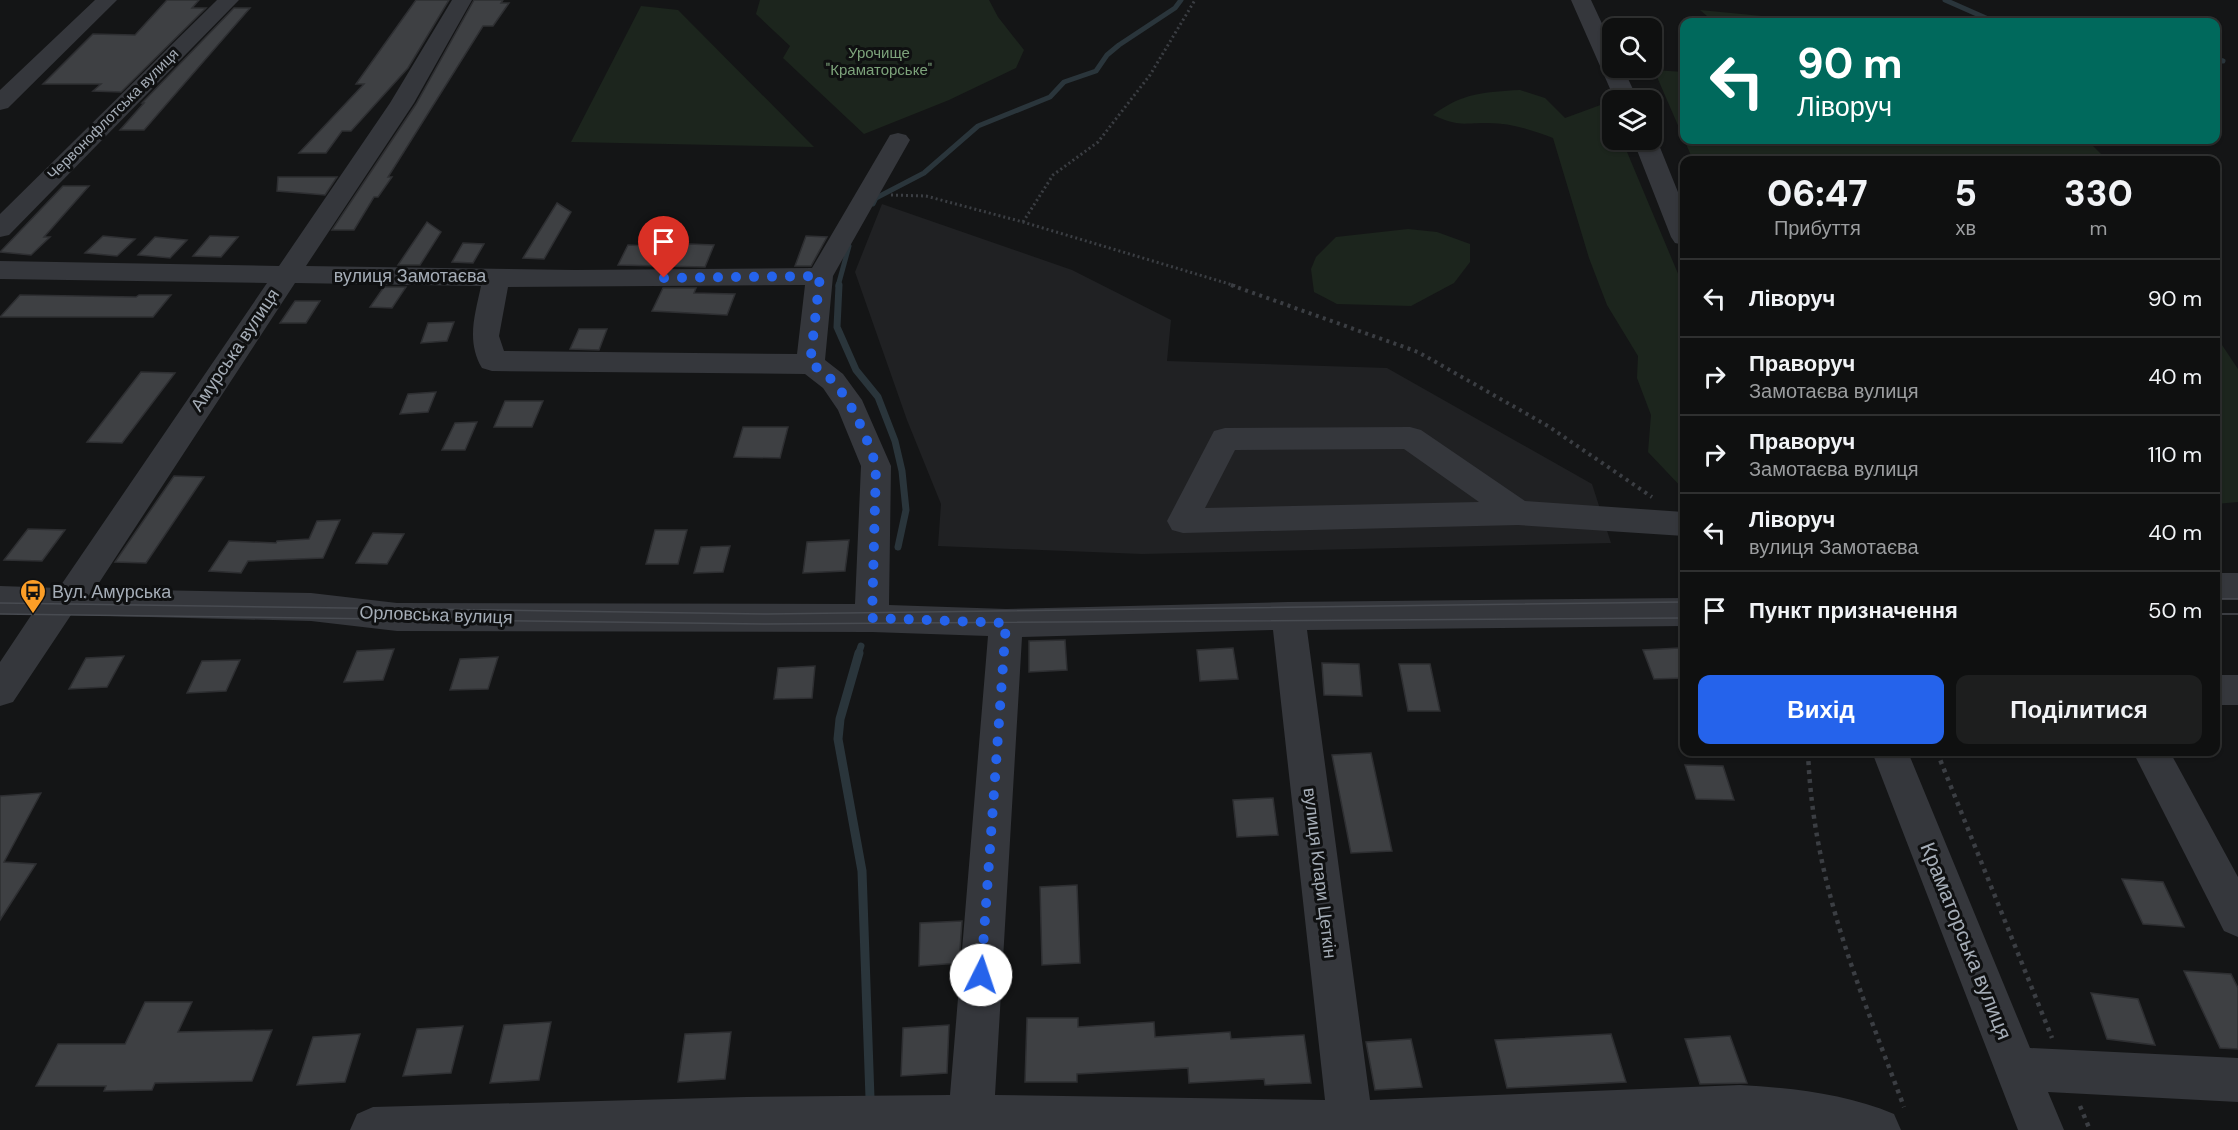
<!DOCTYPE html>
<html lang="uk">
<head>
<meta charset="utf-8">
<style>
  :root { --surface:#0f1010; --page:#1d1e1e; --text:#f1f3f6; --muted:#9b9d9f; --line:#2f3030; --accent:#2563eb }
  body { margin:0; font-family:"DM Sans",sans-serif; background:var(--page); color:var(--text); height:100vh; display:flex; flex-direction:column; font-size:22px; white-space:nowrap }
  * { box-sizing:border-box; margin:0 }
  p { font-size:20px; color:var(--muted) }
  .icon { flex:none; width:33px; height:33px; fill:none; stroke:currentColor; stroke-width:2; stroke-linecap:round; stroke-linejoin:round }
  .map { position:relative; flex:1; overflow:hidden }
  .sheet { position:absolute; left:1680px; top:156px; width:540px; height:600px; display:flex; flex-direction:column; background:var(--surface); border-radius:12px; box-shadow:0 2px 4px #0004,0 0 0 2px var(--line) }
  .sheet>* { flex:none }
  .top-card { position:absolute; left:1680px; top:18px; width:540px; height:126px; border-radius:12px; box-shadow:0 2px 4px #0004,0 0 0 2px var(--line); background:#00695c; color:#fff; overflow:hidden }
  .controls { position:absolute; left:1602px; top:18px; display:grid; gap:12px }
  .controls a { display:grid; place-items:center; width:60px; height:60px; border-radius:12px; background:var(--surface); box-shadow:0 2px 4px #0004,0 0 0 2px var(--line); font-size:30px }
  .pin { position:absolute; display:grid; place-items:center; width:51px; height:51px; color:#fff; margin:-62px -26px; border-radius:50% 50% 50% 0; rotate:-45deg; box-shadow:0 0 6px #0007 }
  .pin .icon { rotate:45deg }
  .me { position:absolute; width:66px; margin:-33px; rotate:4deg; stroke-linejoin:round; filter:drop-shadow(0 0 4px #0008) }
  .turn { display:flex; align-items:center; gap:21px; height:126px; padding:0 18px; font-size:27px }
  .turn .icon { width:78px; height:78px; stroke-width:2.5 }
  .turn b { display:block; font-size:42px; line-height:51px }
  .eta { display:flex; justify-content:space-evenly; align-items:center; height:102px; text-align:center }
  .eta b { font-size:36px; font-weight:800; line-height:42px }
  .cta { display:flex; gap:12px; margin-top:auto; padding:12px 18px }
  .cta a { flex:1; height:69px; border-radius:12px; background:var(--accent); color:#fff; font-size:24px; font-weight:800; line-height:69px; text-align:center }
  .cta a+a { background:var(--page); color:var(--text) }
  ul { padding:0; list-style:none }
  li { display:flex; align-items:center; gap:18px; height:78px; padding:0 18px; border-top:2px solid var(--line) }
  li div { flex:1 }
  li b { display:block; font-size:22px }
  li em { font-style:normal }
  .map>svg:first-child { display:block }
  .built { fill:#202123 }
  .green { fill:#1c251d }
  .lines { fill:none; stroke-linecap:round; stroke-linejoin:round }
  .stream-far2 { stroke:#2a353b; stroke-width:5 }
  .stream-far1 { stroke:#2a353b; stroke-width:7 }
  .stream { stroke:#2a353b; stroke-width:9 }
  .building { fill:#3e4043; stroke:#2e2f32; stroke-width:1.5 }
  .path-far2 { stroke:#3b3e43; stroke-width:3; stroke-dasharray:2 3; stroke-linecap:butt }
  .path-far1 { stroke:#3b3e43; stroke-width:4; stroke-dasharray:3 4.5; stroke-linecap:butt }
  .path { stroke:#3b3e43; stroke-width:4.5; stroke-dasharray:4 5; stroke-linecap:butt }
  .minor { fill:#35373c; fill-rule:evenodd }
  .tram { stroke:#484b51; stroke-width:1.5 }
  .route { stroke:#2563eb; stroke-width:10; stroke-dasharray:0 18 }
  .labels { text-anchor:middle; dominant-baseline:central; stroke-width:6; stroke-linejoin:round; paint-order:stroke }
  .far-park-label { font-size:15px; fill:#7da37b; stroke:#0f1011 }
  .far-street-label { font-size:15px; fill:#a5adb7; stroke:#0f1011 }
  .street-label { font-size:18px; fill:#a5adb7; stroke:#0f1011 }
  .poi-label { font-size:18px; fill:#a5adb7; stroke:#0f1011; text-anchor:start }
  .near-street-label { font-size:21px; fill:#a5adb7; stroke:#0f1011 }
</style>
</head>
<body>
<div class="map">
<svg width="2238" height="1130" viewBox="0 0 2238 1130">
  <rect width="100%" height="100%" fill="#141516"/>
  <polygon class="built" points="882,204 1072,270 1171,320 1167,361 1387,368 1592,484 1611,543 1142,554 938,546 941,504 907,420 855,272"/>
  <g class="green">
    <polygon points="760,0 989,0 998,17 1024,50 1016,68 949,100 864,134 783,58 790,46 756,14"/>
    <polygon points="641,6 678,10 814,147 571,142"/>
    <polygon points="1700,10 1824,22 1714,22"/>
    <polygon points="1654,70 1684,72 1684,140 2087,140 2107,160 1693,160"/>
    <path d="M1520 90 1545 98 1565 118 1606 103 1612 119V140H1622L1684 288V490L1648 452 1651 415 1637 378 1638 356 1607 305 1589 258 1553 138C1532 130 1511 123 1488 123 1461 123 1460 127 1433 115 1462 93 1484 92 1520 90Z"/>
    <polygon points="1408,229 1437,232 1470,244 1470,262 1454,283 1411,306 1337,304 1314,292 1311,269 1316,257 1336,237"/>
    <polygon points="2216,336 2238,369 2238,502 2216,504"/>
  </g>
  <g class="lines">
    <g class="stream-far2">
      <polyline points="1945,0 1995,22"/>
      <polyline points="2216,59 2223,61"/>
      <polyline points="873,204 876,198 924,173 978,126 1050,97 1064,82 1096,71 1107,55 1119,45 1175,8 1181,0"/>
      <polyline points="838,286 849,246"/>
    </g>
    <g class="stream-far1">
      <polyline points="839,285 837,327 856,370 878,397 895,441 902,471 906,510 898,547"/>
      <polyline points="858,655 861,646"/>
    </g>
    <polyline class="stream" points="859,653 840,719 838,739 862,871 870,1098"/>
  </g>
  <g class="building">
    <polygon points="167,0 199,0 192,8 206,8 121,92 93,91 101,84 43,84 93,34 135,35"/>
    <polygon points="416,0 449,0 408,68 351,131 342,131 326,153 299,153 364,84 356,84"/>
    <polygon points="474,0 503,0 501,3 509,3 493,26 483,26 388,177 392,177 378,197 374,197 354,230 332,230 416,104"/>
    <polygon points="234,8 250,8 144,130 120,130 144,103 142,103"/>
    <polygon points="278,177 337,177 325,195 277,191"/>
    <polygon points="63,186 89,186 44,237 50,237 31,255 0,252"/>
    <polygon points="557,203 571,212 544,259 523,258"/>
    <polygon points="427,222 441,232 420,265 398,265"/>
    <polygon points="103,236 135,239 117,256 85,253"/>
    <polygon points="210,236 238,237 221,257 193,256"/>
    <polygon points="806,236 827,237 811,266 795,266"/>
    <polygon points="155,237 187,240 170,258 138,255"/>
    <polygon points="463,243 484,244 473,263 452,262"/>
    <polygon points="689,244 714,245 705,267 618,265 628,245 687,248"/>
    <polygon points="384,287 406,287 392,308 370,307"/>
    <polygon points="663,288 696,288 694,293 735,294 727,315 652,311"/>
    <polygon points="20,295 136,297 139,295 171,295 153,317 0,317"/>
    <polygon points="295,301 320,301 306,323 280,323"/>
    <polygon points="454,322 447,341 421,343 428,323"/>
    <polygon points="579,329 607,329 599,350 570,349"/>
    <polygon points="141,372 175,373 122,443 87,442"/>
    <polygon points="436,392 428,412 400,414 408,394"/>
    <polygon points="505,401 543,401 532,427 494,427"/>
    <polygon points="477,422 465,450 442,450 455,423"/>
    <polygon points="743,427 788,427 780,458 734,457"/>
    <polygon points="174,476 204,477 146,563 115,562"/>
    <polygon points="340,520 323,558 248,561 241,573 209,571 229,541 276,543 277,541 309,539 317,521"/>
    <polygon points="28,529 65,530 42,561 4,560"/>
    <polygon points="655,530 687,530 678,564 646,564"/>
    <polygon points="373,533 404,534 387,564 356,563"/>
    <polygon points="849,540 845,571 803,573 807,542"/>
    <polygon points="730,546 723,572 694,573 701,547"/>
    <polygon points="1065,640 1067,670 1029,672 1029,641"/>
    <polygon points="1233,648 1238,679 1200,681 1197,650"/>
    <polygon points="1679,648 1684,661 1684,678 1654,679 1643,650"/>
    <polygon points="394,649 383,680 344,682 357,651"/>
    <polygon points="124,656 107,687 69,689 86,658"/>
    <polygon points="498,657 488,689 450,690 460,659"/>
    <polygon points="240,660 226,691 187,693 202,661"/>
    <polygon points="1322,663 1359,664 1362,696 1324,695"/>
    <polygon points="1399,664 1430,664 1440,711 1408,711"/>
    <polygon points="815,666 812,698 774,699 778,668"/>
    <polygon points="1371,753 1392,851 1351,853 1332,755"/>
    <polygon points="1685,765 1723,766 1734,800 1696,799"/>
    <polygon points="41,793 4,862 36,864 0,920 0,796"/>
    <polygon points="1273,798 1278,835 1237,837 1233,800"/>
    <polygon points="2122,879 2163,882 2184,927 2143,924"/>
    <polygon points="1077,885 1080,963 1042,965 1040,887"/>
    <polygon points="962,921 959,963 919,966 920,923"/>
    <polygon points="2184,971 2231,974 2238,988 2238,1049 2220,1048"/>
    <polygon points="2091,993 2138,999 2155,1045 2107,1039"/>
    <polygon points="145,1002 192,1002 178,1032 272,1030 252,1081 155,1083 152,1090 104,1091 106,1086 36,1086 58,1044 125,1044"/>
    <polygon points="1027,1018 1078,1018 1078,1027 1154,1022 1155,1037 1230,1032 1231,1039 1304,1035 1311,1083 1265,1085 1264,1079 1189,1083 1188,1068 1077,1074 1077,1082 1025,1082"/>
    <polygon points="551,1022 539,1080 490,1083 504,1025"/>
    <polygon points="949,1025 947,1073 901,1076 903,1028"/>
    <polygon points="463,1026 451,1073 403,1076 417,1029"/>
    <polygon points="731,1032 725,1079 678,1082 685,1034"/>
    <polygon points="360,1034 345,1082 297,1085 313,1037"/>
    <polygon points="1611,1034 1626,1082 1507,1088 1495,1040"/>
    <polygon points="1730,1036 1747,1083 1700,1084 1685,1039"/>
    <polygon points="1411,1039 1422,1087 1375,1090 1366,1042"/>
  </g>
  <g class="lines">
    <g class="path-far2">
      <polyline points="891,195 926,196 1023,222 1236,286"/>
      <polyline points="1023,222 1053,175 1098,142 1150,75 1195,0"/>
    </g>
    <polyline class="path-far1" points="1231,285 1418,352 1548,426 1652,497"/>
    <g class="path">
      <path d="M1808 752C1813 883 1859 986 1904 1107"/>
      <polyline points="1937,752 2052,1038"/>
      <polyline points="2080,1106 2090,1130"/>
    </g>
    <g class="minor">
      <polygon points="95,0 117,0 8,108 0,110 0,90"/>
      <polygon points="217,0 239,0 9,235 0,237 0,214"/>
      <path d="M452 0H472L414 103 306 266 575 270 812 268 890 135 898 133 906 135 910 140 833 276 825 360 843 374 862 400 891 466 889 605 1006 609 1288 602 1684 598V626L1307 630 1370 1100 1740 1085C1792 1088 1846 1094 1894 1114L1901 1130H350L357 1114 373 1107 746 1097 950 1095 988 636 872 632 397 631 311 621 71 615 13 702 0 706V662L32 614H0V586L59 588 267 283 0 279V261L279 266 390 103ZM295 283 481 286C475 315 466 341 482 368L492 371 805 374 823 388 838 410 861 466 855 604 397 603 311 593 95 589ZM805 285 797 354 504 351 499 336 508 287ZM1273 630 1325 1100 995 1095 1022 637Z"/>
      <polygon points="1571,0 1591,0 1612,45 1612,68 1623,68 1638,100 1615,100"/>
      <polygon points="1652,134 1657,140 1684,207 1684,245 1675,243 1671,237 1633,140 1652,140"/>
      <path d="M1410 427 1421 430 1525 501 1684 512V536L1518 525 1183 533 1172 530 1167 521 1214 431 1225 428ZM1404 449 1479 502 1205 508 1235 450Z"/>
      <rect x="2216" y="573" width="22" height="26"/>
      <rect x="2216" y="675" width="22" height="30"/>
      <polygon points="1872,752 1908,752 2030,1048 2238,1058 2238,1102 2048,1092 2064,1130 2018,1130"/>
      <polygon points="2133,752 2170,752 2238,877 2238,937 2224,931"/>
    </g>
    <g class="tram">
      <polyline points="2216,599 2238,599"/>
      <polyline points="0,603 768,614 1684,602"/>
      <polyline points="0,614 766,624 1684,618"/>
      <polyline points="2216,614 2238,614"/>
    </g>
  </g>
  <g class="lines">
    <path class="route" d="M664 278 820 276 810 364C843 378 866 433 876 466L872 618 1006 623 981 975"/>
  </g>
  <defs>
    <symbol id="bus-pin" viewBox="-11 -11 22 30"><path d="M0 17L-7.5 6A9.5 9.5 0 1 1 7.5 6Z" fill="#fc9e27" stroke="#0f1011"/><path d="M-5-6H5V4H4V6H2V4H-2V6H-4V4H-5ZM-3.5-4V0h7V-4ZM-3.5 1.2v1.5H-2V1.2ZM2 1.2v1.5H3.5V1.2Z" fill="#111"/></symbol>
  </defs>
  <g fill-rule="evenodd">
    <use href="#bus-pin" x="18" y="577" width="30" height="40"/>
  </g>
  <g class="labels">
    <g class="far-park-label">
      <text x="879" y="53">Урочище<tspan x="879" dy="17">"Краматорське"</tspan></text>
    </g>
    <g class="far-street-label">
      <text transform="translate(113 114) rotate(-45)">Червонофлотська вулиця</text>
    </g>
    <g class="street-label">
      <text x="410" y="276">вулиця Замотаєва</text>
      <text transform="translate(235 350) rotate(-56)">Амурська вулиця</text>
      <text transform="translate(436 615) rotate(2)">Орловська вулиця</text>
      <text transform="translate(1320 873) rotate(83)">вулиця Клари Цеткін</text>
    </g>
    <g class="poi-label">
      <text x="52" y="592">Вул. Амурська</text>
    </g>
    <g class="near-street-label">
      <text transform="translate(1966 941) rotate(68)">Краматорська вулиця</text>
    </g>
  </g>
</svg>
<div class="controls">
<a><svg class="icon" aria-label="search" viewBox="0 0 24 24"><circle cx="10" cy="10" r="6"/><path d="M15 15l6 6"/></svg></a>
<a><svg class="icon" aria-label="layers" viewBox="0 0 24 24"><path d="M12 4l9 5-9 5-9-5zM3 14l9 5 9-5"/></svg></a>
</div>
<div class="pin" style="left:664px;top:278px;background:#d93025"><svg class="icon" aria-label="arrive" viewBox="0 0 24 24"><path d="M6 21V4h12l-3 4 3 4H6"/></svg></div>
<svg class="me" style="left:981px;top:975px" viewBox="-20 -20 40 40"><circle r="19" fill="#fff"/><path d="M0-13L10 11 0 6-10 11z" fill="#2563eb"/></svg>
<div class="top-card">
<div class="turn"><svg class="icon" aria-label="left" viewBox="0 0 24 24"><path d="M17 20v-9H6M10 6l-5 5 5 5"/></svg><div><b>90 m</b>Ліворуч</div></div>
</div>
<section class="sheet">
<div class="eta">
<div><b>06:47</b><p>Прибуття</p></div>
<div><b>5</b><p>хв</p></div>
<div><b>330</b><p>m</p></div>
</div>
<ul>
<li><svg class="icon" aria-label="left" viewBox="0 0 24 24"><path d="M17 20v-9H6M10 6l-5 5 5 5"/></svg><div><b>Ліворуч</b></div><em>90 m</em></li>
<li><svg class="icon" aria-label="right" viewBox="0 0 24 24"><path d="M7 20v-9h11M14 6l5 5-5 5"/></svg><div><b>Праворуч</b><p>Замотаєва вулиця</p></div><em>40 m</em></li>
<li><svg class="icon" aria-label="right" viewBox="0 0 24 24"><path d="M7 20v-9h11M14 6l5 5-5 5"/></svg><div><b>Праворуч</b><p>Замотаєва вулиця</p></div><em>110 m</em></li>
<li><svg class="icon" aria-label="left" viewBox="0 0 24 24"><path d="M17 20v-9H6M10 6l-5 5 5 5"/></svg><div><b>Ліворуч</b><p>вулиця Замотаєва</p></div><em>40 m</em></li>
<li><svg class="icon" aria-label="arrive" viewBox="0 0 24 24"><path d="M6 21V4h12l-3 4 3 4H6"/></svg><div><b>Пункт призначення</b></div><em>50 m</em></li>
</ul>
<div class="cta"><a>Вихід</a><a>Поділитися</a></div>
</section>
</div>
</body>
</html>
